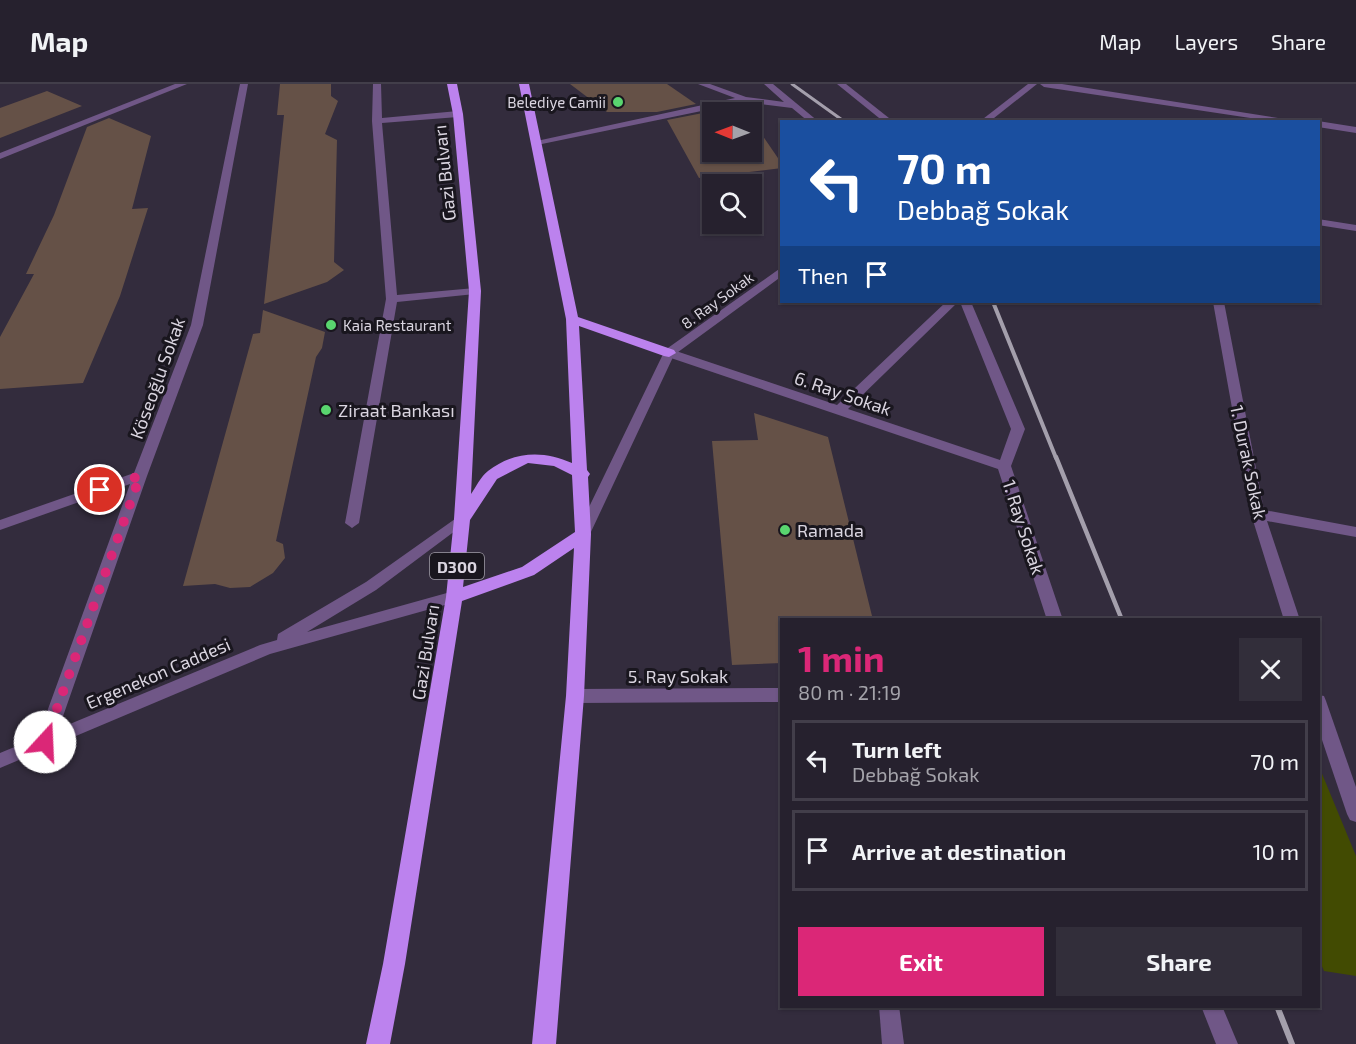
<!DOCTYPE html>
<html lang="en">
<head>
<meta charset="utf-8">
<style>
  :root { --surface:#26212e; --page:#322e3a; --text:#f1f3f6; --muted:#a4a3aa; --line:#423e4a; --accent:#db2777 }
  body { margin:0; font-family:"Exo 2",sans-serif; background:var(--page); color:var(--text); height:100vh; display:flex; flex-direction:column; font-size:22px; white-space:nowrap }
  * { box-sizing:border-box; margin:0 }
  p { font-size:20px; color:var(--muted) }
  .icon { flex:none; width:33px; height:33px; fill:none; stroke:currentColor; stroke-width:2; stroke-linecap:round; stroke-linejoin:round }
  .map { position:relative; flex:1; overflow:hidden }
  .drawer { position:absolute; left:780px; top:534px; width:540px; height:390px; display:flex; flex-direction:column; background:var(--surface); border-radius:0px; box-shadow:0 2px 4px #0004,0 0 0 2px var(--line) }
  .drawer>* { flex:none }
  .top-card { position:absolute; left:780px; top:36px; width:540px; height:183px; border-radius:0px; box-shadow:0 2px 4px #0004,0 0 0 2px var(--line); background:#1a4fa0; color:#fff; overflow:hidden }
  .needle { width:39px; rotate:271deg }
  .tools { position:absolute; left:702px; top:18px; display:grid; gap:12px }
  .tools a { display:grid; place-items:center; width:60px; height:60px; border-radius:0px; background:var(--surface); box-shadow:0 2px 4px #0004,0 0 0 2px var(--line); font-size:30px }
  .pin { position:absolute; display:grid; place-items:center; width:51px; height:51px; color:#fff; margin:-26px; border:3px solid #fff; border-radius:50%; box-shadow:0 2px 6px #0007 }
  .me { position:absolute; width:66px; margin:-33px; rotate:20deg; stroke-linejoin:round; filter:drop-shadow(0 0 4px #0008) }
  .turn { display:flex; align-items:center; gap:21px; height:126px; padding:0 18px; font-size:27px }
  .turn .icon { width:78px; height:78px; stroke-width:2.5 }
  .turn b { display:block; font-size:42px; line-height:51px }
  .then { display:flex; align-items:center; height:57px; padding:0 18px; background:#0003; gap:12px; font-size:22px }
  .round { display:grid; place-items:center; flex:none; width:63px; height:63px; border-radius:0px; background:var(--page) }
  .head { display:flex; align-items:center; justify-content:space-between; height:102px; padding:0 18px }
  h1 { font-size:36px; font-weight:700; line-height:45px; color:var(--accent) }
  .cta { display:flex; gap:12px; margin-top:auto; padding:12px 18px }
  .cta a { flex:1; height:69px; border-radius:0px; background:var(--accent); color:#fff; font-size:24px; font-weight:700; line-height:69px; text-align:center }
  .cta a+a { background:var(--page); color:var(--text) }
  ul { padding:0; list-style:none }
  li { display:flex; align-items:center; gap:18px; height:81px; margin:0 12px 9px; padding:0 6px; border:3px solid var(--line); border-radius:0px }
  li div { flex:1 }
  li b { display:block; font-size:22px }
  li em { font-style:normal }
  header { display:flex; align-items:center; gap:36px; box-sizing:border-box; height:84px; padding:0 30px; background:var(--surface); border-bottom:2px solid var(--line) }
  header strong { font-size:28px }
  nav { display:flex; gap:33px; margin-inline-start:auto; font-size:21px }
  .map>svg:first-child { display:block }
  .green { fill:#424b02 }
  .building { fill:#655147 }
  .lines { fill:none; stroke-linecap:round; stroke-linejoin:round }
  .minor { fill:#705787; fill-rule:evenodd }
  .tertiary { fill:#705787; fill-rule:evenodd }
  .trunk { fill:#bc82ee; fill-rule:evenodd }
  .rail-far3 { stroke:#a49fac; stroke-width:3 }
  .rail-far2 { stroke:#a49fac; stroke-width:4 }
  .rail-far1 { stroke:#a49fac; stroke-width:4.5 }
  .rail { stroke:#a49fac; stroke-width:6 }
  .route { stroke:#db2777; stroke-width:10; stroke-dasharray:0 18 }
  .poi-dot { fill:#59d56f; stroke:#19161e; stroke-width:2 }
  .labels { text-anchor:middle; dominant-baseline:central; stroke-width:6; stroke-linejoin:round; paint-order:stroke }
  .far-poi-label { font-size:15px; fill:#dad5e0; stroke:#19161e; text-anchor:end }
  .far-street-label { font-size:15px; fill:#dad5e0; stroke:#19161e }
  .shield { fill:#19161e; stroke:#a09ca6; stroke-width:1.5 }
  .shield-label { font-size:16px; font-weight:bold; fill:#dad5e0 }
  .street-label { font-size:18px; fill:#dad5e0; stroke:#19161e }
  .poi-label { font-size:18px; fill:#dad5e0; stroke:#19161e; text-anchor:start }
</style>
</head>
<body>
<header>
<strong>Map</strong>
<nav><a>Map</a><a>Layers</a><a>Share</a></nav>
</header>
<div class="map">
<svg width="1356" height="960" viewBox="0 0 1356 960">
  <rect width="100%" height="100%" fill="#332c3d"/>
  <polygon class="green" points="1318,680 1356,772 1356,892 1324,887 1319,875"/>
  <g class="building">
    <polygon points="280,0 331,0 331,12 338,17 325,50 337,56 334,178 344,186 327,198 264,220 284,31 277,31"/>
    <polygon points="570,0 667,0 696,20 657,28 607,28"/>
    <polygon points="47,7 82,22 0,54 0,24"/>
    <polygon points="708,28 712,30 712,68 752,68 752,36 782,80 782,84 699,94 667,36"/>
    <polygon points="109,34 151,52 132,125 148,124 120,212 83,299 0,305 0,253 34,190 26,190 54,131 87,43"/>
    <polygon points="263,226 325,248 322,264 316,273 276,457 283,460 285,474 273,489 250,503 230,504 215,500 183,502 253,250 260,249"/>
    <polygon points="754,329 828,353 873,536 782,536 782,579 732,581 712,357 758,356"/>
  </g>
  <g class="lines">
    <g class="minor">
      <polygon points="175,0 187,0 0,75 0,69"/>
      <polygon points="240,0 248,0 203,241 147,392 54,658 51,663 45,665 39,663 36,658 130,400 0,446 0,436 134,389 191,241"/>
      <polygon points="373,0 381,0 382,34 458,27 463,30 458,33 382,39 397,211 475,204 481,207 475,210 397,218 359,439 352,444 345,439 386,215 372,37"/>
      <polygon points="698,0 710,0 746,13 784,18 764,0 773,0 819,38 809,38 792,24 745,18 537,61 532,58 735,14"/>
      <polygon points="837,0 846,0 894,38 884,38"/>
      <polygon points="1040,0 1062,0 1303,38 1277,38 1044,3"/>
      <polygon points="1318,37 1356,43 1356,49 1318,43"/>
      <polygon points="1318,135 1356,141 1356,147 1318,141"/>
      <polygon points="946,218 958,218 848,325 1000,376 1011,345 960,218 971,218 1025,345 1011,382 1063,536 1047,536 998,385 665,272 663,269 669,265 673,266 837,321"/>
      <polygon points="1213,218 1224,218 1264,426 1356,443 1356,453 1267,437 1300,536 1284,536 1251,430"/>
      <polygon points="782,604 782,618 575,619 569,617 567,612 569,607 575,605"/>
      <polygon points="1318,611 1324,612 1326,617 1356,703 1356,738 1350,736 1347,730 1318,644"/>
      <polygon points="879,922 899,922 904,960 882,960"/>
      <polygon points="1201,922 1222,922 1238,960 1216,960"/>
    </g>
    <g class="tertiary">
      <polygon points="1028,0 1037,0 989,38 979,38"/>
      <polygon points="782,183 782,192 674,271 590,450 583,455 578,454 576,450 665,266"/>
      <polygon points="462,430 467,432 469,435 467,438 376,506 307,548 454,507 459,509 462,513 459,517 270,570 0,684 0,669 260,561 277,556 278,550 366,498"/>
    </g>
    <path class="trunk" d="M447 0H457L463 30 481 207 471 410C476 403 481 392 488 387 513 367 544 366 572 379L566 235 519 0H529L578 233 674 266 676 269 669 273 664 272 579 242 587 386 590 390 588 393 591 450 584 612 556 960H532L566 612 574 464 534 491 462 517 405 880 390 960H366L383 880 446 513 454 435 469 207 453 30ZM528 379 554 382 572 391 575 448 522 483 463 503 470 436 497 395Z"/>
    <polyline class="rail-far3" points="792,0 845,38"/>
    <polyline class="rail-far2" points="993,218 1056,374"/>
    <polyline class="rail-far1" points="1056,373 1122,536"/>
    <polyline class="rail" points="1277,922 1292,960"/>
  </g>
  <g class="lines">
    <polyline class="route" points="45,658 140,392 100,406"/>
  </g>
  <g class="poi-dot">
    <circle cx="618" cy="18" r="6"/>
    <circle cx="331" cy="241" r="6"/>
    <circle cx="326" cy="326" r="6"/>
    <circle cx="785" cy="446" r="6"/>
  </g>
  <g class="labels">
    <g class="far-poi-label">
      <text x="606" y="18">Belediye Camii</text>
      <text x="343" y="241" text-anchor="start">Kaia Restaurant</text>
    </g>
    <g class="far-street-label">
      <text transform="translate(717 216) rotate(-36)">8. Ray Sokak</text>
    </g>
    <rect class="shield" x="430" y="469" width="54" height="26" rx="4.5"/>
    <g class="shield-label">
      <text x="457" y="482">D300</text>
    </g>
    <g class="street-label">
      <text transform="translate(444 89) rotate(-96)">Gazi Bulvarı</text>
      <text transform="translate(157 294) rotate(-70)">Köseoğlu Sokak</text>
      <text transform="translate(843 309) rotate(19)">6. Ray Sokak</text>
      <text transform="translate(1249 378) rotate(78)">1. Durak Sokak</text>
      <text transform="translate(1024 443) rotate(72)">1. Ray Sokak</text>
      <text transform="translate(425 568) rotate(-81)">Gazi Bulvarı</text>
      <text transform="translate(158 589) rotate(-23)">Ergenekon Caddesi</text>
      <text x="678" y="592">5. Ray Sokak</text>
    </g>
    <g class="poi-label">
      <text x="338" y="326">Ziraat Bankası</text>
      <text x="797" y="446">Ramada</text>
    </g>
  </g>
</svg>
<div class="tools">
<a><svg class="needle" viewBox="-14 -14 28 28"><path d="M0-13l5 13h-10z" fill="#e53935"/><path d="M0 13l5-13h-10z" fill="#a4a3aa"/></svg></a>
<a><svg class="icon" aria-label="search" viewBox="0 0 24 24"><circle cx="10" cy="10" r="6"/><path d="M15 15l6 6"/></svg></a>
</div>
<div class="pin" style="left:100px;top:406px;background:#d93025"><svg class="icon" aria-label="arrive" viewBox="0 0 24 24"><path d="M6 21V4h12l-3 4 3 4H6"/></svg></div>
<svg class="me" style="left:45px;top:658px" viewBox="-20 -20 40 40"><circle r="19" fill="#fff"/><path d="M0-13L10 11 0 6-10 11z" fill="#db2777"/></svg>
<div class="top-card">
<div class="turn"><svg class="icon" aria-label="left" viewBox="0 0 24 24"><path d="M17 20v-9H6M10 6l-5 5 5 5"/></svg><div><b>70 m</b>Debbağ Sokak</div></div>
<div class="then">Then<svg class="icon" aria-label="arrive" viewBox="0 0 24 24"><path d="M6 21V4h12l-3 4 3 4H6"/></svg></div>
</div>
<section class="drawer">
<div class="head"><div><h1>1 min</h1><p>80 m · 21:19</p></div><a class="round"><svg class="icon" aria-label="close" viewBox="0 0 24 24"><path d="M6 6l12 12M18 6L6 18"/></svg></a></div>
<ul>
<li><svg class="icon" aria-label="left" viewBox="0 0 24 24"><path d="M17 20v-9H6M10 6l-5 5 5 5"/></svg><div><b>Turn left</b><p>Debbağ Sokak</p></div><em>70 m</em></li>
<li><svg class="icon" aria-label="arrive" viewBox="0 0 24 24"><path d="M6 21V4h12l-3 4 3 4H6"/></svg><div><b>Arrive at destination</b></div><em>10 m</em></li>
</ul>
<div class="cta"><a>Exit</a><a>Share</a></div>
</section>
</div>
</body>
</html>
